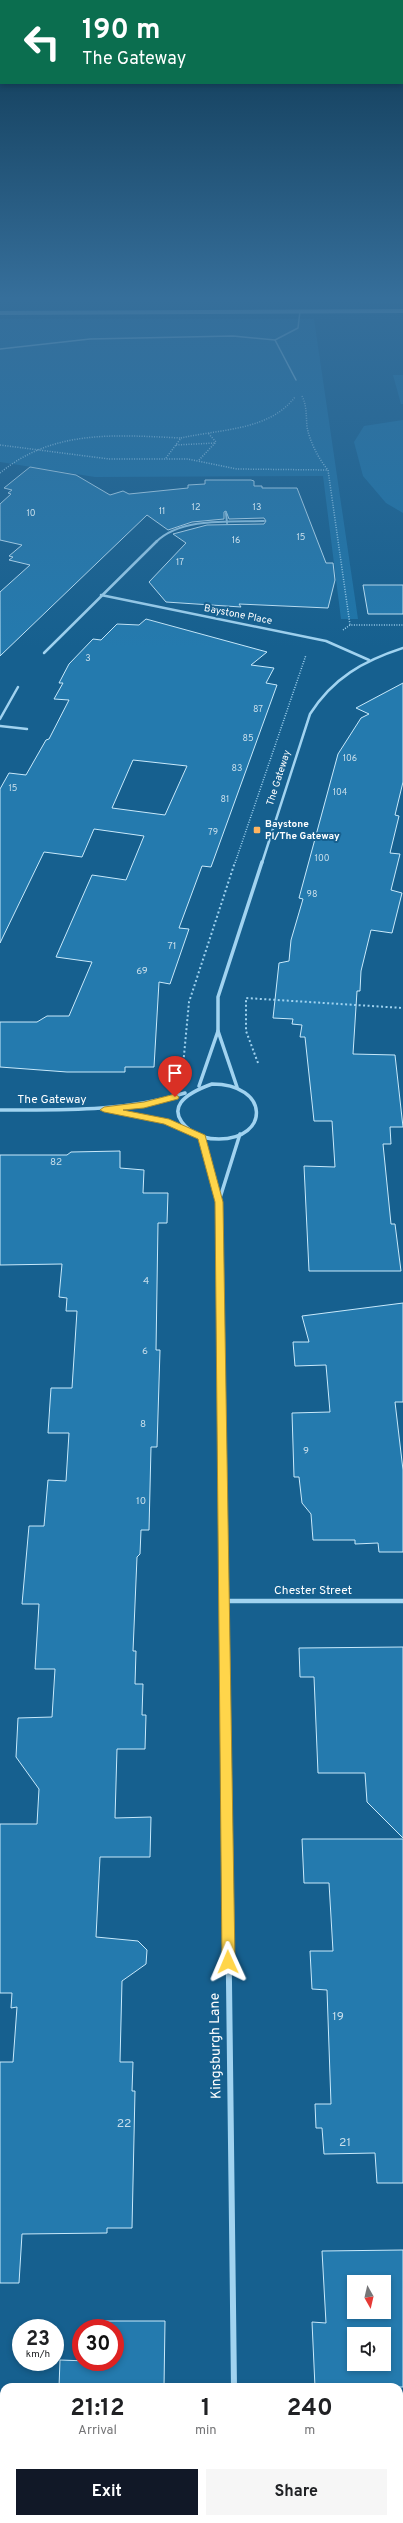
<!DOCTYPE html>
<html lang="en">
<head>
<meta charset="utf-8">
<style>
  :root { --surface:#fff; --page:#f6f6f6; --text:#202124; --muted:#757577; --accent:#111827 }
  body { margin:0; font-family:Overpass,sans-serif; background:var(--page); color:var(--text); height:100vh; display:flex; flex-direction:column; font-size:15px; white-space:nowrap }
  * { box-sizing:border-box; margin:0 }
  p { font-size:13px; color:var(--muted) }
  .icon { flex:none; width:22px; height:22px; fill:none; stroke:currentColor; stroke-width:2; stroke-linecap:round; stroke-linejoin:round }
  .map { position:relative; flex:1; overflow:hidden }
  .panel { position:absolute; left:0px; top:2383px; width:403px; height:140px; display:flex; flex-direction:column; background:var(--surface); border-radius:12px 12px 0 0; box-shadow:0 2px 6px #0003 }
  .panel>* { flex:none }
  .guide { position:absolute; left:0px; top:0px; width:403px; height:84px; box-shadow:0 2px 6px #0003; background:#0b6e4f; color:#fff; overflow:hidden }
  .needle { width:26px; rotate:172deg }
  .buttons { position:absolute; left:347px; top:2275px; display:grid; gap:8px }
  .buttons a { display:grid; place-items:center; width:44px; height:44px; border-radius:0px; background:var(--surface); box-shadow:0 2px 6px #0003; font-size:20px }
  .speed { position:absolute; left:12px; top:2319px; display:flex; gap:8px; font-size:20px; font-weight:700; text-align:center }
  .speed>* { display:grid; place-content:center; width:52px; height:52px; border-radius:50%; background:var(--surface); box-shadow:0 2px 6px #0003; line-height:1 }
  .speed small { font-size:10px; font-weight:400 }
  .speed .limit { border:6px solid #d22; background:#fff; color:#111 }
  .pin { position:absolute; display:grid; place-items:center; width:34px; height:34px; color:#fff; margin:-41px -17px; border-radius:50% 50% 50% 0; rotate:-45deg; box-shadow:0 0 4px #0007 }
  .pin .icon { rotate:45deg }
  .me { position:absolute; width:44px; margin:-22px; rotate:359deg; stroke-linejoin:round; filter:drop-shadow(0 0 3px #0008) }
  .turn { display:flex; align-items:center; gap:14px; height:84px; padding:0 16px; font-size:18px }
  .turn .icon { width:52px; height:52px; stroke-width:2.5 }
  .turn b { display:block; font-size:28px; line-height:34px }
  .eta { display:flex; justify-content:space-evenly; align-items:center; height:68px; text-align:center }
  .eta b { font-size:24px; font-weight:700; line-height:28px }
  .primary-button { display:flex; gap:8px; margin-top:auto; padding:8px 16px }
  .primary-button a { flex:1; height:46px; border-radius:0px; background:var(--accent); color:#fff; font-size:16px; font-weight:700; line-height:46px; text-align:center }
  .primary-button a+a { background:var(--page); color:var(--text) }
  .map>svg:first-child { display:block }
  .green { fill:#1e75a9 }
  .building { fill:#247aae; stroke:#c8e9fb; fill-rule:evenodd }
  .lines { fill:none; stroke-linecap:round; stroke-linejoin:round }
  .path-far1 { stroke:#a1d3f0; stroke-width:1.5; stroke-dasharray:1 1.5; stroke-linecap:butt }
  .path { stroke:#a1d3f0; stroke-width:2; stroke-dasharray:2 2.5; stroke-linecap:butt }
  .lane { stroke:#a1d3f0; stroke-width:1.5 }
  .street-far4 { stroke:#a1d3f0; stroke-width:2 }
  .street-far3 { stroke:#a1d3f0; stroke-width:2.5 }
  .street-far2 { stroke:#a1d3f0; stroke-width:3.5 }
  .street-far1 { stroke:#a1d3f0; stroke-width:4.5 }
  .street { stroke:#a1d3f0; stroke-width:6 }
  .secondary { stroke:#cfeafb; stroke-width:4 }
  .route { fill:#ffd54a; stroke:#a68a30 }
  .poi-dot { fill:#ffb460; stroke:#16608f; stroke-width:1.5 }
  .labels { text-anchor:middle; dominant-baseline:central; stroke-width:4; stroke-linejoin:round; paint-order:stroke }
  .far-number-label { font-size:9px; fill:#c8deeb }
  .far-street-label { font-size:10px; fill:#fff; stroke:#16608f }
  .far-poi-label { font-size:10px; font-weight:bold; fill:#fff; stroke:#16608f; text-anchor:start }
  .number-label { font-size:10px; fill:#c8deeb }
  .street-label { font-size:12px; fill:#fff; stroke:#16608f }
  .near-number-label { font-size:12px; fill:#c8deeb }
  .near-street-label { font-size:14px; fill:#fff; stroke:#16608f }
</style>
</head>
<body>
<div class="map">
<svg width="403" height="2523" viewBox="0 0 403 2523">
  <rect width="100%" height="100%" fill="#16608f"/>
  <g class="green">
    <polygon points="358,295 403,295 403,304 359,304"/>
    <polygon points="0,319 314,319 358,619 341,619 323,476 95,477 0,462"/>
    <polygon points="393,375 403,375 403,404 401,404"/>
    <polygon points="403,420 403,513 386,503 363,476 354,442 364,426"/>
  </g>
  <g class="building">
    <polygon points="30,467 76,475 110,495 123,491 129,494 188,488 188,485 205,484 205,480 251,480 254,481 254,486 262,486 262,488 297,488 326,563 333,563 335,580 328,608 239,604 241,607 166,602 149,582 186,543 173,534 207,525 264,524 266,521 264,518 229,519 226,511 224,512 224,519 192,522 168,530 147,515 0,656 0,592 30,565 9,560 13,557 9,556 22,545 0,540 0,504 11,494 8,493 12,490 4,488"/>
    <polygon points="363,585 403,585 403,614 368,614"/>
    <path d="M146 619 267 652 251 665 274 668 266 683 277 685 211 867 202 866 179 928 189 929 170 984 159 982 154 1067H125V1072H67L0 1067V1022H37L47 1016H69L92 962 56 957 92 875 126 880 144 836 94 829 82 857 44 852 0 943V789L9 773 26 775 46 740 49 739 69 700 54 699 63 683H59L69 664 93 639 101 640 117 624 139 625ZM133 760 187 766 165 815 112 808Z"/>
    <polygon points="403,683 403,782 395,815 399,816 390,853 400,854 391,890 402,893 392,933 371,930 361,971 360,991 357,991 353,1054 395,1055 403,1127 390,1127 391,1144 383,1144 391,1224 395,1224 401,1271 309,1271 304,1166 335,1167 332,1121 314,1121 305,1037 300,1037 302,1025 292,1024 293,1019 273,1018 279,963 289,961 291,940 303,899 299,898 338,754 361,718 369,714 356,708"/>
    <polygon points="120,1151 120,1168 144,1170 143,1193 168,1193 167,1223 158,1223 156,1350 160,1350 157,1447 151,1447 149,1530 141,1530 140,1554 137,1557 133,1651 136,1651 135,1684 143,1684 142,1715 146,1715 145,1749 117,1749 115,1818 151,1817 150,1857 100,1857 96,1937 138,1941 147,1950 146,1964 122,1981 120,2062 133,2062 132,2091 135,2091 132,2228 107,2228 107,2233 22,2234 19,2283 0,2283 0,2062 13,2062 17,2007 11,2008 12,1993 0,1993 0,1824 37,1824 39,1789 16,1757 18,1718 52,1717 55,1669 35,1669 39,1604 22,1604 29,1526 44,1526 48,1480 66,1481 69,1433 48,1433 51,1388 72,1388 77,1311 66,1311 67,1298 59,1297 62,1264 0,1265 0,1155 67,1155 71,1152"/>
    <polygon points="403,1303 403,1402 395,1402 403,1470 403,1552 379,1552 378,1543 355,1544 355,1540 313,1540 311,1514 302,1503 299,1477 294,1477 292,1413 330,1412 326,1365 295,1366 293,1342 309,1342 302,1316"/>
    <polygon points="403,1647 403,1838 367,1802 365,1773 318,1773 314,1677 300,1677 299,1648"/>
    <polygon points="302,1839 403,1839 403,2183 377,2183 375,2153 324,2154 322,2128 316,2128 315,2104 331,2104 327,1990 312,1989 310,1951 333,1951 329,1883 304,1883"/>
    <path d="M403 2250V2387H315L312 2322 326 2323 322 2251ZM354 2282H384V2312H354ZM354 2334H384V2364H354Z"/>
    <polygon points="94,2321 165,2321 164,2387 59,2387 60,2360 115,2362 115,2328 94,2328"/>
  </g>
  <g class="lines">
    <g class="path-far1">
      <path d="M302 396C307 406 306 416 307 427 310 442 318 458 328 470L350 625"/>
      <polyline points="0,445 109,459 188,459 237,469 328,470"/>
      <polyline points="176,445 215,443"/>
      <path d="M166 458 181 438C220 429 269 431 295 397"/>
      <polyline points="199,460 216,442 208,433"/>
      <path d="M0 473C53 429 116 435 181 438"/>
      <polyline points="343,630 350,625 403,625"/>
      <polyline points="235,863 306,655"/>
    </g>
    <g class="path">
      <polyline points="258,1063 246,1031 246,998 403,1008"/>
      <polyline points="183,1066 189,1002 235,862"/>
    </g>
    <g class="lane">
      <polyline points="275,340 296,380"/>
      <polyline points="0,349 90,339 233,336 275,340 298,328 300,311"/>
    </g>
    <g class="street-far4">
      <polyline points="226,513 227,523"/>
      <path d="M156 542C181 517 231 522 264 521"/>
    </g>
    <g class="street-far3">
      <polyline points="101,595 326,641 369,660"/>
      <polyline points="44,653 157,541"/>
      <polyline points="0,719 18,687"/>
      <polyline points="0,726 27,729"/>
      <path d="M262 863 310 714C333 678 363 661 403 648"/>
    </g>
    <g class="street-far2">
      <polyline points="218,1031 237,1087"/>
      <path d="M212 1084C270 1084 270 1139 219 1139 210 1139 200 1138 192 1132 161 1108 187 1093 212 1084Z"/>
      <polyline points="199,1086 218,1031 218,997 262,862"/>
      <path d="M0 1110C63 1110 124 1112 185 1093"/>
      <polyline points="108,1110 166,1121 187,1130"/>
      <polyline points="202,1137 219,1202 220,1279"/>
      <polyline points="219,1201 240,1134"/>
    </g>
    <g class="street-far1">
      <polyline points="220,1278 227,1820"/>
      <polyline points="223,1601 403,1601"/>
    </g>
    <g class="street">
      <polyline points="227,1819 234,2387"/>
      <polyline points="226,2519 226,2523"/>
      <polyline points="255,2519 255,2523"/>
    </g>
    <polyline class="secondary" points="0,313 403,311"/>
  </g>
  <linearGradient id="sky" x2="0" y2="1"><stop stop-color="#0c354f"/><stop offset="0.46" stop-color="#366f9b"/><stop offset="1" stop-color="#366f9b" stop-opacity="0"/></linearGradient>
  <rect width="403" height="648" fill="url(#sky)"/>
  <polygon class="route" points="175,1094 179,1097 178,1099 144,1108 123,1110 169,1119 205,1135 223,1202 235,1962 233,1967 228,1969 224,1967 222,1962 215,1202 198,1139 164,1124 104,1112 100,1110 104,1107 144,1102"/>
  <rect class="poi-dot" x="253" y="826" width="8" height="8" rx="2"/>
  <g class="labels">
    <g class="far-number-label">
      <text x="196" y="507">12</text>
      <text x="257" y="507">13</text>
      <text x="162" y="511">11</text>
      <text x="31" y="513">10</text>
      <text x="301" y="537">15</text>
      <text x="236" y="540">16</text>
      <text x="180" y="562">17</text>
      <text x="88" y="658">3</text>
      <text x="258" y="709">87</text>
      <text x="248" y="738">85</text>
      <text x="350" y="758">106</text>
      <text x="237" y="768">83</text>
      <text x="13" y="788">15</text>
      <text x="340" y="792">104</text>
      <text x="225" y="799">81</text>
      <text x="213" y="832">79</text>
      <text x="322" y="858">100</text>
      <text x="312" y="894">98</text>
    </g>
    <g class="far-street-label">
      <text transform="translate(238 615) rotate(11)">Baystone Place</text>
      <text transform="translate(279 778) rotate(-72)">The Gateway</text>
    </g>
    <g class="far-poi-label">
      <text x="265" y="824">Baystone<tspan x="265" dy="12">Pl/The Gateway</tspan></text>
    </g>
    <g class="number-label">
      <text x="172" y="946">71</text>
      <text x="142" y="971">69</text>
      <text x="56" y="1162">82</text>
      <text x="146" y="1281">4</text>
      <text x="145" y="1351">6</text>
      <text x="143" y="1424">8</text>
      <text x="306" y="1451">9</text>
      <text x="141" y="1501">10</text>
    </g>
    <g class="street-label">
      <text x="52" y="1100">The Gateway</text>
      <text x="313" y="1591">Chester Street</text>
    </g>
    <g class="near-number-label">
      <text x="338" y="2017">19</text>
      <text x="124" y="2124">22</text>
      <text x="345" y="2143">21</text>
    </g>
    <g class="near-street-label">
      <text transform="translate(216 2046) rotate(-91)">Kingsburgh Lane</text>
    </g>
  </g>
</svg>
<div class="buttons">
<a><svg class="needle" viewBox="-14 -14 28 28"><path d="M0-13l5 13h-10z" fill="#e53935"/><path d="M0 13l5-13h-10z" fill="#757577"/></svg></a>
<a><svg class="icon" aria-label="sound" viewBox="0 0 24 24"><path d="M4 9h4l5-4v14l-5-4H4zM17 9q2 3 0 6"/></svg></a>
</div>
<div class="speed"><div>23<small>km/h</small></div><div class="limit">30</div></div>
<div class="pin" style="left:175px;top:1097px;background:#d93025"><svg class="icon" aria-label="arrive" viewBox="0 0 24 24"><path d="M6 21V4h12l-3 4 3 4H6"/></svg></div>
<svg class="me" style="left:228px;top:1962px" viewBox="-20 -20 40 40"><path d="M0-17L14 15 0 8-14 15z" fill="#ffd54a" stroke="#fff" stroke-width="4"/></svg>
<div class="guide">
<div class="turn"><svg class="icon" aria-label="left" viewBox="0 0 24 24"><path d="M17 20v-9H6M10 6l-5 5 5 5"/></svg><div><b>190 m</b>The Gateway</div></div>
</div>
<section class="panel">
<div class="eta">
<div><b>21:12</b><p>Arrival</p></div>
<div><b>1</b><p>min</p></div>
<div><b>240</b><p>m</p></div>
</div>
<div class="primary-button"><a>Exit</a><a>Share</a></div>
</section>
</div>
</body>
</html>
